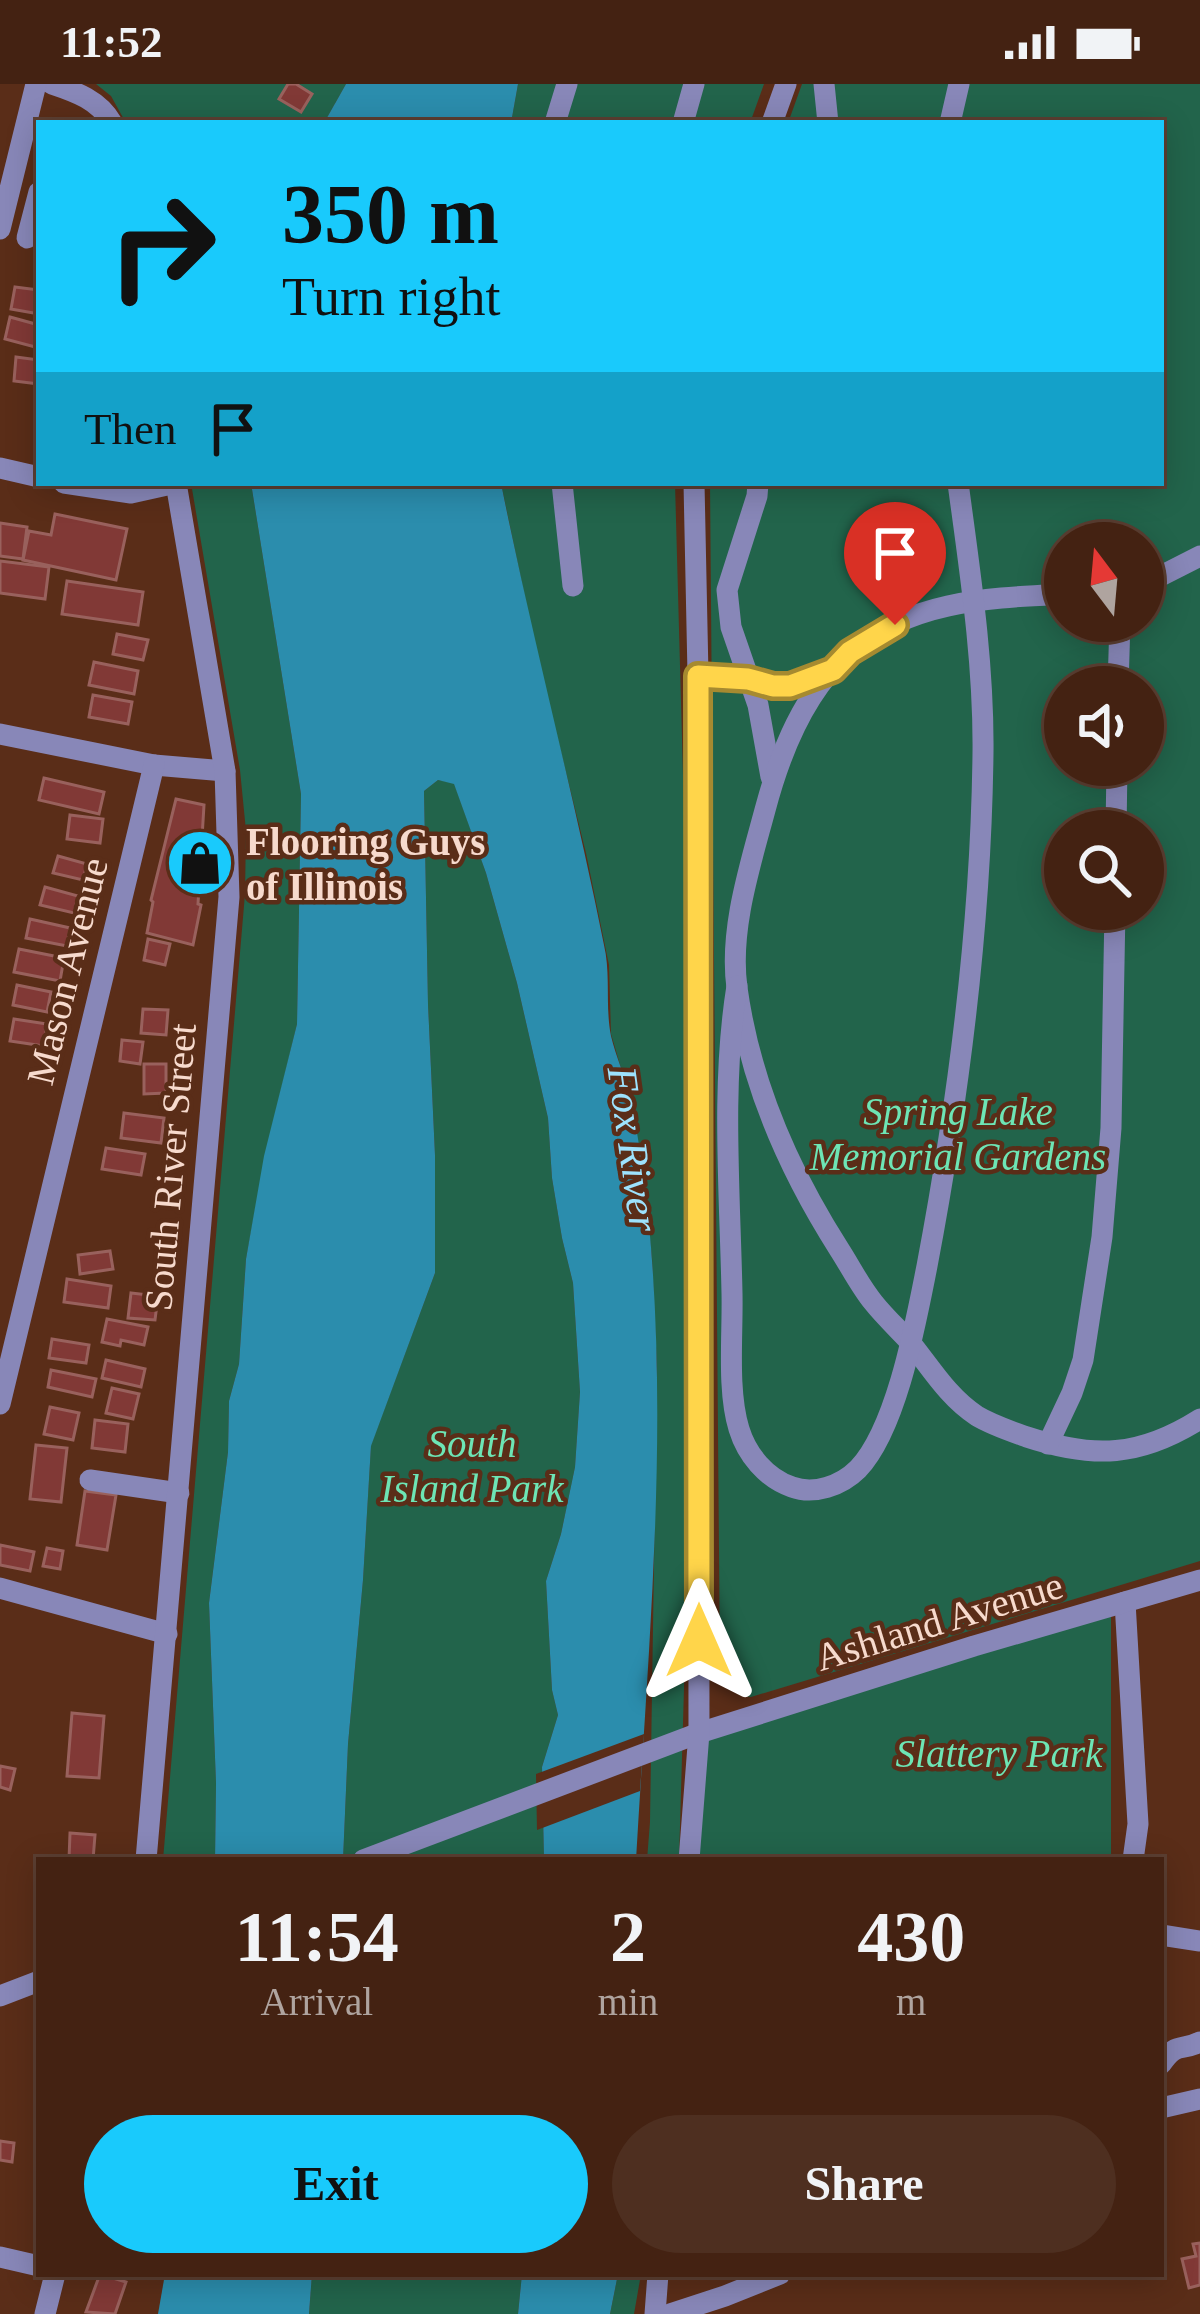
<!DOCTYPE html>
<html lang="en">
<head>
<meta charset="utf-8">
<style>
  :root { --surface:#442212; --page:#4e2f20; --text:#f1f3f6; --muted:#afa49f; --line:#5c3f32; --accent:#19cafc }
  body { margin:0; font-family:Georgia,serif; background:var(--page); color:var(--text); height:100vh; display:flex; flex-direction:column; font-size:45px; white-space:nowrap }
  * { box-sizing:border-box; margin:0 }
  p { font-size:39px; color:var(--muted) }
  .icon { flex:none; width:66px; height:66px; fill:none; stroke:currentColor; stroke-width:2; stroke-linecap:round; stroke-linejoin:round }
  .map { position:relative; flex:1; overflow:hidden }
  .details { position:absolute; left:36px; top:1773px; width:1128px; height:420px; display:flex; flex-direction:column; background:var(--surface); border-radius:0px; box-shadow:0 6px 30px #0003,0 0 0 3px var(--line) }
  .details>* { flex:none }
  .top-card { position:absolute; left:36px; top:36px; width:1128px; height:366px; border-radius:0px; box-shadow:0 6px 30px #0003,0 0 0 3px var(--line); background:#19cafc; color:#111; overflow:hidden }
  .needle { width:78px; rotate:344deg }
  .tools { position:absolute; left:1044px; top:438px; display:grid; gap:24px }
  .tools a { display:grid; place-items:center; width:120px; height:120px; border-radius:50%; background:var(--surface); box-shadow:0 6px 30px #0003,0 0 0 3px var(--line); font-size:60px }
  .pin { position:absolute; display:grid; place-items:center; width:102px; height:102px; color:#fff; margin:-123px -51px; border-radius:50% 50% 50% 0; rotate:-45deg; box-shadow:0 0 12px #0007 }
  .pin .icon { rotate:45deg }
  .me { position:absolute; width:132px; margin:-66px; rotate:0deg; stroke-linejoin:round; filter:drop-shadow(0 0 9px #0008) }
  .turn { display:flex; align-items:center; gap:42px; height:252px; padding:0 48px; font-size:54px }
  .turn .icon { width:156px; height:156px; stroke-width:2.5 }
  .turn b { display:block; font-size:84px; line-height:102px }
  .then { display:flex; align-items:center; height:114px; padding:0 48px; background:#0003; gap:24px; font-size:45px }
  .eta { display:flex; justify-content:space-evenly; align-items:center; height:204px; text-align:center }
  .eta b { font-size:72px; font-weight:700; line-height:84px }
  .primary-button { display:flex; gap:24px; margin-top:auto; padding:24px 48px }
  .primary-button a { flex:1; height:138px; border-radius:72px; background:var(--accent); color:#111; font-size:48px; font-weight:700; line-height:138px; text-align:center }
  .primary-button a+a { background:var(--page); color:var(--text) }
  .status { display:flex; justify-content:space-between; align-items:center; height:84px; padding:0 60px; background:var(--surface); direction:ltr }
  .status svg { height:33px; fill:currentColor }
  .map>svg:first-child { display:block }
  .green { fill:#22644b; fill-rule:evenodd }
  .water { fill:#2b8dad }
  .pier { fill:#5a2d18 }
  .building { fill:#813936; stroke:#99615d; stroke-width:3 }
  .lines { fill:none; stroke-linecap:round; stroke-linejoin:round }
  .minor { stroke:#8887b8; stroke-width:21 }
  .route-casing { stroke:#a68a30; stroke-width:30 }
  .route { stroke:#ffd54a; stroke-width:21 }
  .labels { text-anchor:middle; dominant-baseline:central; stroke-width:9; stroke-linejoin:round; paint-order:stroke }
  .poi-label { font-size:39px; font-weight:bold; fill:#f7dacd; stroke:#5a2d18; text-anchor:start }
  .street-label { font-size:39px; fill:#f7dacd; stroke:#5a2d18 }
  .park-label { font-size:39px; font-style:italic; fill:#6de5b5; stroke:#5a2d18 }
  .water-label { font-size:42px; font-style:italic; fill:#9de2fd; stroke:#5a2d18 }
</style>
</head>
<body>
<div class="status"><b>11:52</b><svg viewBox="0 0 49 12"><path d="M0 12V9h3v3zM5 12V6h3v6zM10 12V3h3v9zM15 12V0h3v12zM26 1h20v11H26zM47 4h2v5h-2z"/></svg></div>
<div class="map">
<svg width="1200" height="2230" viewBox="0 0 1200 2230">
  <rect width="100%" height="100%" fill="#5a2d18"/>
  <g class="green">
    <polygon points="96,0 346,0 324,39 126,39 111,12"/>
    <polygon points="518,0 764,0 750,39 511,39"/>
    <path d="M802 0H1200V1477L751 1613C733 1611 724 1602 720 1586L710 399H1161V39H788ZM1065 459H1143V537H1065ZM1065 603H1143V681H1065ZM1065 747H1143V825H1065Z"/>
    <polygon points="191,399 251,399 301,710 297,940 265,1072 246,1175 239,1280 229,1317 228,1368 209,1519 216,1699 215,1776 163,1776 245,810 246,747 240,686"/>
    <polygon points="501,399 675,399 688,874 690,1398 679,1776 647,1776 650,1738 657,1284 652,1174 643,1091 629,1011 611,950 609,881 586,769 537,571"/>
    <polygon points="438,696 454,699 486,789 517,899 548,1034 552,1094 562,1154 573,1199 580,1308 575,1383 561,1450 546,1497 552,1606 558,1631 542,1683 544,1776 343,1776 348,1660 363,1496 371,1361 435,1189 435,1071 428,920 424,707"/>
    <polygon points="1111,1522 1111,1776 690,1776 699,1649"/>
    <polygon points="312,2190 522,2190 518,2230 309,2230"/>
    <polygon points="618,2190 641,2190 634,2230 610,2230"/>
  </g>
  <g class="water">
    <polygon points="346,0 518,0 511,39 324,39"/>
    <path d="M251 399H501C532 554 573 706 604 861 611 891 605 922 611 952 616 973 625 992 630 1013 636 1039 640 1067 644 1094 672 1320 649 1550 636 1776H544L542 1683 558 1631 552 1606 546 1497 561 1450 575 1383 580 1308 573 1199 562 1154 552 1094 548 1034 517 899 486 789 454 700 438 696 424 707 428 920 435 1071V1189L371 1362 363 1496 348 1660 343 1776H215L216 1699 209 1519 228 1368 229 1317 239 1280 246 1175 264 1072 297 940 301 710Z"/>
    <polygon points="165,2190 312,2190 309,2230 158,2230"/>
    <polygon points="522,2190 618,2190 610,2230 518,2230"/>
  </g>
  <polygon class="pier" points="644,1650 640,1707 537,1746 536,1690"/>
  <g class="building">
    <polygon points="288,0 296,0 312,10 301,28 279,15"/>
    <polygon points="15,203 39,206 39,230 11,225"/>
    <polygon points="10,233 39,241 39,264 5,255"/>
    <polygon points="16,273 39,276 39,300 14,297"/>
    <polygon points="55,430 127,445 116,496 23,476 29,447 51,451"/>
    <polygon points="0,439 27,443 23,475 0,472"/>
    <polygon points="0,477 49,483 45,515 0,509"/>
    <polygon points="67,497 143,508 138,541 62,530"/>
    <polygon points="117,550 148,556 143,576 113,570"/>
    <polygon points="94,578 138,587 134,610 89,601"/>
    <polygon points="93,611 132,618 128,640 89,633"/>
    <polygon points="44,694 104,708 99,730 39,716"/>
    <polygon points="176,715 204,721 198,820 201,821 193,861 147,849 153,818 151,816"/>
    <polygon points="70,731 103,735 100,759 67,755"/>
    <polygon points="58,772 87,780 83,796 53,789"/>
    <polygon points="45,803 78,812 74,829 40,821"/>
    <polygon points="30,835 70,844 67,862 26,854"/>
    <polygon points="148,855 170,860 165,881 144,876"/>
    <polygon points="19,865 64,874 60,897 14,888"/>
    <polygon points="17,901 51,908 47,928 13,921"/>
    <polygon points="143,925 168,926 166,951 141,949"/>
    <polygon points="14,935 47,940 44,962 10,957"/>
    <polygon points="122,956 143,958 140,980 120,977"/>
    <polygon points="144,980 166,980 166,1009 144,1010"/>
    <polygon points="124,1029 164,1034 161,1059 121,1054"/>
    <polygon points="106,1064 145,1070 141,1091 102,1085"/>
    <polygon points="110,1167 113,1185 80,1190 78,1171"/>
    <polygon points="67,1195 111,1202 108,1224 64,1218"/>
    <polygon points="131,1209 158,1212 155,1236 128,1234"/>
    <polygon points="107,1235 148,1243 144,1261 121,1256 120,1262 102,1258"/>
    <polygon points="52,1255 89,1261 86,1279 49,1274"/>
    <polygon points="106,1276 145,1285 141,1303 102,1294"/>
    <polygon points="51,1286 96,1295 92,1313 48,1303"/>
    <polygon points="112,1304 139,1310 133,1335 106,1329"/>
    <polygon points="50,1323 79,1329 73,1356 44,1350"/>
    <polygon points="95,1336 128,1340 125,1368 92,1364"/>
    <polygon points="36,1361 67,1364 61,1418 30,1415"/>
    <polygon points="85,1407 116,1411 107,1466 77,1461"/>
    <polygon points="0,1461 34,1468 30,1487 0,1481"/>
    <polygon points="47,1464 63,1467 60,1485 43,1482"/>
    <polygon points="72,1629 104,1632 99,1694 67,1692"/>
    <polygon points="0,1682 15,1685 10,1706 0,1703"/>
    <polygon points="70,1749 95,1751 93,1776 69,1776"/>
    <polygon points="0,2057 14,2059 12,2078 0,2076"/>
    <polygon points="1200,2159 1200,2201 1189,2204 1182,2175 1196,2172 1193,2160"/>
    <polygon points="100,2190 126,2198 115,2230 86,2228"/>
  </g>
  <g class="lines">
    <g class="minor">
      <path d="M52 0C76 8 99 16 112 39"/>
      <polyline points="824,0 828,39"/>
      <polyline points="555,39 567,0"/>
      <polyline points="683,39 694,0"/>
      <polyline points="772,39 786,0"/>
      <polyline points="950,39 959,0"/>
      <polyline points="0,145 36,0"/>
      <polyline points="27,154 39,108"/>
      <polyline points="0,384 39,393"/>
      <polyline points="64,399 131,409 176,399"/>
      <polyline points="562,399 573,502"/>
      <polyline points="758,399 757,412 727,506 731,543 758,621 771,693"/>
      <polyline points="1143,501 1200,472"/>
      <path d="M1065 510C989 514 912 516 850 568 804 607 780 669 765 726 750 782 729 846 737 904 750 998 788 1085 839 1165 850 1182 860 1202 873 1218 884 1232 898 1245 910 1258 931 1284 948 1313 977 1332 992 1341 1010 1347 1027 1353 1094 1375 1140 1373 1200 1335"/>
      <polyline points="698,591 748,595 773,602 790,602 826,589"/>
      <polyline points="1118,603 1120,537"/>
      <polyline points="0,650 154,681 225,687"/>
      <polyline points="1116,747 1117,681"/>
      <path d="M737 902C721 1000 730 1110 732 1209 733 1251 727 1306 739 1345 747 1371 766 1394 792 1403 814 1411 841 1402 858 1385 897 1344 916 1237 927 1182 959 1013 981 842 983 669 984 579 970 488 958 399"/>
      <polyline points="0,1320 154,681"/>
      <polyline points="1048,1360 1072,1309 1083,1276 1102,1153 1111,1044 1115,825"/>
      <polyline points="90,1396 179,1409"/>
      <polyline points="0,1504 167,1550"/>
      <polyline points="1125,1518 1138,1740 1133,1776"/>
      <polyline points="146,1776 229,813 225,687 176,399"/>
      <polyline points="363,1776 699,1649 974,1562 1200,1496"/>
      <polyline points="689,1776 699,1649 698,591 694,399"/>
      <polyline points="1161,1851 1200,1857"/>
      <polyline points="0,1912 39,1897"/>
      <path d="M1161 1980C1177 1957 1180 1968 1200 1958"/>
      <polyline points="1161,2024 1200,2015"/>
      <polyline points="0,2173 39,2182"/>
      <polyline points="45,2230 55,2190"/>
      <polyline points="655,2230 658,2190"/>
      <polyline points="670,2230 725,2212 780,2190"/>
    </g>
  </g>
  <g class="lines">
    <defs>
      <polyline id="route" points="699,1557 698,592 748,595 773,602 790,602 833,586 850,568 895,541"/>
    </defs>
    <use href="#route" class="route-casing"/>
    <use href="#route" class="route"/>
  </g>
  <defs>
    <symbol id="shop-disc" viewBox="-11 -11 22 22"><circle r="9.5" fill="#19cafc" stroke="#5a2d18"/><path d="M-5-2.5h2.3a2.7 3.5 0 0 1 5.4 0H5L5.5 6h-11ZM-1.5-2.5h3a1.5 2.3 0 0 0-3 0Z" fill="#111"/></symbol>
  </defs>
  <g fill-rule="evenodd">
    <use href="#shop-disc" x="162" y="741" width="76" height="76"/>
  </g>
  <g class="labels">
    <g class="poi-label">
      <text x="246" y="757">Flooring Guys<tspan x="246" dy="45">of Illinois</tspan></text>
    </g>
    <g class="street-label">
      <text transform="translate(67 887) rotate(-76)">Mason Avenue</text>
      <text transform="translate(170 1083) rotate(-85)">South River Street</text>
      <text transform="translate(939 1537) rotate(-17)">Ashland Avenue</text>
    </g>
    <g class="park-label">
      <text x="958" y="1027">Spring Lake<tspan x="958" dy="45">Memorial Gardens</tspan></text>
      <text x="472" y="1359">South<tspan x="472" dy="45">Island Park</tspan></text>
      <text x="999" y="1669">Slattery Park</text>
    </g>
    <g class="water-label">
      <text transform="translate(633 1065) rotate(82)">Fox River</text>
    </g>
  </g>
</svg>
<div class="tools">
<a><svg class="needle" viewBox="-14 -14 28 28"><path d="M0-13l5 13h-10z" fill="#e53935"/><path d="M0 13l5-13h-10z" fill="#afa49f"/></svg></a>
<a><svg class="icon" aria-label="sound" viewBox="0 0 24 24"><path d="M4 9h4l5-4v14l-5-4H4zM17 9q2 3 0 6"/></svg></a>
<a><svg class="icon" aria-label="search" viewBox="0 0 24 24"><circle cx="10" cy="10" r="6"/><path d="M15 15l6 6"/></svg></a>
</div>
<div class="pin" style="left:895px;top:541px;background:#d93025"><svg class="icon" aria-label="arrive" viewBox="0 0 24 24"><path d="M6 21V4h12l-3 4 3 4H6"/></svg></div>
<svg class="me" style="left:699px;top:1557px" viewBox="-20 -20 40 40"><path d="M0-17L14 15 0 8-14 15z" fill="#ffd54a" stroke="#fff" stroke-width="4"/></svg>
<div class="top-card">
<div class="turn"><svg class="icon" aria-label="right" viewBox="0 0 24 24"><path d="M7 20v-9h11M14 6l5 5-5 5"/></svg><div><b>350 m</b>Turn right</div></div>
<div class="then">Then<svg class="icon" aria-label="arrive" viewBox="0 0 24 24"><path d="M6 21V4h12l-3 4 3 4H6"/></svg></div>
</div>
<section class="details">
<div class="eta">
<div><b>11:54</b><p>Arrival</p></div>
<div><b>2</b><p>min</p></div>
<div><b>430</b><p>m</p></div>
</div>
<div class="primary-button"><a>Exit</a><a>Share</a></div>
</section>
</div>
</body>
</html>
